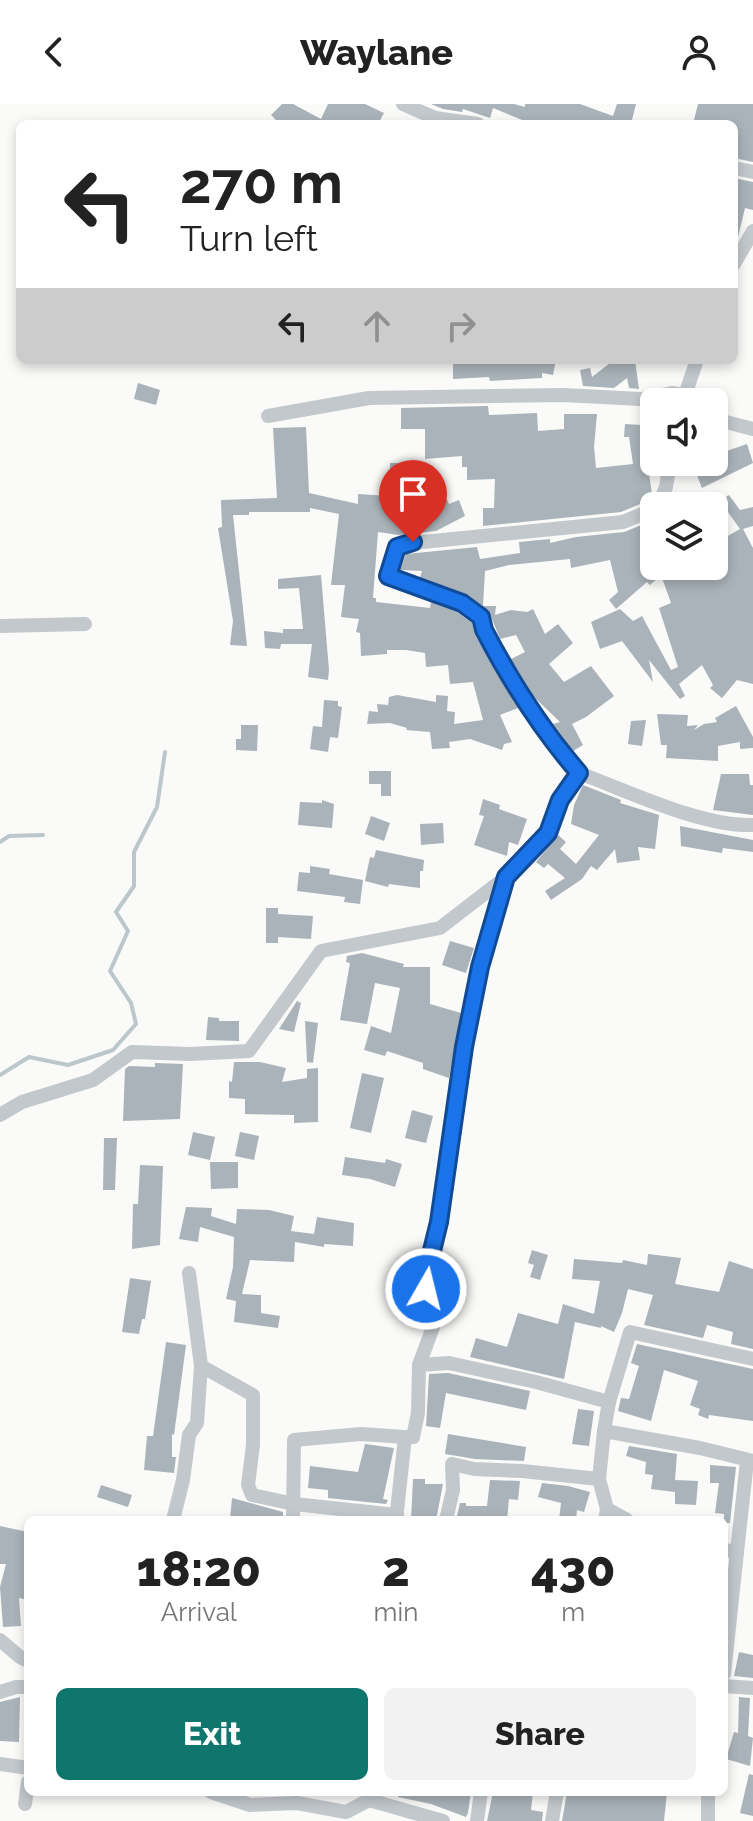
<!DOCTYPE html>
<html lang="en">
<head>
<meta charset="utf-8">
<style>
  :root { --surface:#fff; --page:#f2f2f2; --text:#222; --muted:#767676; --accent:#0f766e }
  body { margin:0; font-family:Raleway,sans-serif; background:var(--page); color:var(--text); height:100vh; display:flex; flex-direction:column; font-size:30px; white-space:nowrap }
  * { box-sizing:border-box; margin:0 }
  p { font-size:26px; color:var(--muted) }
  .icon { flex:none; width:44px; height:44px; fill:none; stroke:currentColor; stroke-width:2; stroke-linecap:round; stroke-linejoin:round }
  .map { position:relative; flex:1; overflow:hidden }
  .drawer { position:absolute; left:24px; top:1412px; width:704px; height:280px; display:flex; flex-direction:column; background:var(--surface); border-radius:12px; box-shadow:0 4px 12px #0003 }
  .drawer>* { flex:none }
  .top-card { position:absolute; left:16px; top:16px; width:722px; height:244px; border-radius:12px; box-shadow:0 4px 12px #0003; background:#fff; color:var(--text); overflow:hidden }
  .fabs { position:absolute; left:640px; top:284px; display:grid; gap:16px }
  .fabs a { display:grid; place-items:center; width:88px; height:88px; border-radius:12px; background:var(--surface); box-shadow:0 4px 12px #0003; font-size:40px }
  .pin { position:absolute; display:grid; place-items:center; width:68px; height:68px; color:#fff; margin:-82px -34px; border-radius:50% 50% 50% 0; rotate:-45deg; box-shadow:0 0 8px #0007 }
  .pin .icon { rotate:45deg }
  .me { position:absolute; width:88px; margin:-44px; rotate:8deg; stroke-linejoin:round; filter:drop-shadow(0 0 6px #0008) }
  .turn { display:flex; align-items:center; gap:28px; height:168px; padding:0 32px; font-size:36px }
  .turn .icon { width:104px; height:104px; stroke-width:2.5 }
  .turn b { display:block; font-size:56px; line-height:68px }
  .lanes { display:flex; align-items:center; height:76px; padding:0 32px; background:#0003; justify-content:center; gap:40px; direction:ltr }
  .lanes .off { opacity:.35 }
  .eta { display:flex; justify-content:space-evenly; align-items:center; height:136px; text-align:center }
  .eta b { font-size:48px; font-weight:800; line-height:56px }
  .cta { display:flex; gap:16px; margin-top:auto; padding:16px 32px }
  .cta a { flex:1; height:92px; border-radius:12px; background:var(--accent); color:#fff; font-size:32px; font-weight:800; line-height:92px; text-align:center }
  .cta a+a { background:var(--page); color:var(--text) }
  header { display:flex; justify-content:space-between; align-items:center; height:104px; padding:0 32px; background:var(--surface); font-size:36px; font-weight:800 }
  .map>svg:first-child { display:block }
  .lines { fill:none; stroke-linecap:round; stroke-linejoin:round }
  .stream { stroke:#bbc7cb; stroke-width:4 }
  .building { fill:#aab3b9 }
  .street { stroke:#c3c8cc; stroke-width:14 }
  .route-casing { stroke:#114b97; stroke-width:20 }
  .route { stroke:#1a73e8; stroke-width:14 }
</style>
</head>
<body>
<header><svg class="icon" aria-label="back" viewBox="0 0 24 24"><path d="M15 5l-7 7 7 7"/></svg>Waylane<svg class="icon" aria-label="person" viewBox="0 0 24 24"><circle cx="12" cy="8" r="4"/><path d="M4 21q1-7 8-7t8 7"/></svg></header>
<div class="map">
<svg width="753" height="1717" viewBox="0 0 753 1717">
  <rect width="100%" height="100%" fill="#fafaf8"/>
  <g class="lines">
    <g class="stream">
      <polyline points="0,738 9,732 43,731"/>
      <polyline points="0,971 29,953 68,961 113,946 136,920 131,899 110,867 128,827 116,808 134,782 134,748 157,703 165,648"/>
    </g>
  </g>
  <g class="building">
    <polygon points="282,0 293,0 321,15 328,0 365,0 384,9 378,20 280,20 271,11"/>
    <polygon points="431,0 514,0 525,3 525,0 580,0 613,12 617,0 636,0 631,20 532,20 493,4 490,14 463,5 462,8 443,5"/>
    <polygon points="698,0 753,0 753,58 734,54 734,20 693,20"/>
    <polygon points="734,74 753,78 753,106 745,104 738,133 734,132"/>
    <polygon points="453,256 556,256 553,271 542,269 542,274 490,277 489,273 453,275"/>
    <polygon points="614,256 635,256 639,285 629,284 627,274 614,284 583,282 580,266 590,264 592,273"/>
    <polygon points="138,279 160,286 156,301 134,295"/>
    <polygon points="488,302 489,311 537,309 538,327 564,325 564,310 597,310 594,343 596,364 633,360 629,333 624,333 625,320 642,321 652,390 650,396 621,408 483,422 483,404 494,404 495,375 467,376 467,363 462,363 462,352 425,355 425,325 401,325 401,304"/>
    <polygon points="306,323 309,389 358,400 358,390 390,392 390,359 424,359 423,406 446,394 449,400 459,396 465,412 436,427 398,431 378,428 373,494 376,494 376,498 430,504 431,498 457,508 472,519 475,531 518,604 500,611 512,638 504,640 502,646 470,635 449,638 450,644 432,645 430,628 406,626 407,624 390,619 367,620 369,607 378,608 377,600 388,601 389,593 397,591 436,598 436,591 448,592 447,607 455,608 454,620 483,616 473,578 450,580 448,561 426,563 425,549 406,546 387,546 387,550 361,552 360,529 356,528 359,515 341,513 345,481 331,481 339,410 310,404 310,408 249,408 249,411 233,411 247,542 230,541 233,517 218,424 222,423 221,396 277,394 273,324"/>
    <polygon points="747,340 753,359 702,384 698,374 695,358 718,358 715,351"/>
    <polygon points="729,391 740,406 753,403 753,422 743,425 753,444 753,580 737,576 722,594 710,584 713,581 702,561 679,580 685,592 680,595 649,556 653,578 622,537 600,545 591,518 620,505 633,517 642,512 671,566 678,563 659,504 671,499 661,471 650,481 647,478 616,505 609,496 618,488 610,456 571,464 570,455 509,461 485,467 483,502 466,490 420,473 422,467 400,466 406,450 477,443 480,455 520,449 519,438 550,435 550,439 576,433 624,428 654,416 654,462 714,462 714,446 722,442 719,437 740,425 720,397"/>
    <polygon points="321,471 329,566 328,576 308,573 312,540 281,540 280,545 265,544 264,527 283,529 283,525 303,525 299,484 278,485 278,475"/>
    <polygon points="483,502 496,502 495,511 511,506 527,508 533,505 545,530 558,520 573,539 549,560 564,578 591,562 614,592 586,613 572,620 583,641 573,647 560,629 553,620 560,618 535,594 511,555 525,548 516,531 500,535 490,510"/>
    <polygon points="324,596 338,597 338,602 342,603 338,634 330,633 328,648 310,645 313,622 322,623"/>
    <polygon points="736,602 753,633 753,644 740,645 740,638 718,642 718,657 666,654 667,641 661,641 657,610 688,611 687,622 698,621 694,626 704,620 717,618 715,614"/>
    <polygon points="646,616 642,642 628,640 631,617"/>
    <polygon points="241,621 258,621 257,647 236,646 236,635 241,635"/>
    <polygon points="369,667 391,667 391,692 381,692 381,680 369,680"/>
    <polygon points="721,670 749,670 750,681 753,681 753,711 713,706"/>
    <polygon points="583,681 621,696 620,699 659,711 655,745 638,743 640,756 617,759 615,745 597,766 591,762 582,775 551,796 545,787 565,774 548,760 544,764 536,758 558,731 566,738 560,745 576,760 599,731 571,720 574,701"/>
    <polygon points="483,695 500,701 499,705 527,715 518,741 509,738 507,752 474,741 484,712 479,711"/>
    <polygon points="322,696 334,700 332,724 298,721 300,698 322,699"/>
    <polygon points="371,712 390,719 384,737 365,730"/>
    <polygon points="443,719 444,739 421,741 420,720"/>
    <polygon points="680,722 753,736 753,748 723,744 722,749 681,742"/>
    <polygon points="376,746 424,756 423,767 420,767 420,784 389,780 388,783 365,777 370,753 374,754"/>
    <polygon points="310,762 330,765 329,770 363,776 360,800 344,798 345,793 297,787 299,768 310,769"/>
    <polygon points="266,804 278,804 278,810 313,812 311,835 278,833 278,839 266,839"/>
    <polygon points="450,837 474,844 466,869 442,861"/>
    <polygon points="362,849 404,860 403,863 430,863 430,900 461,909 449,974 423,965 423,959 387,947 385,952 364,946 371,922 391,929 400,884 375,879 367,920 340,916 350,859 346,858 347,852"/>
    <polygon points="297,897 301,899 294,928 279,925"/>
    <polygon points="208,913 219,914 219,917 239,917 239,937 206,936"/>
    <polygon points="305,917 318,919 313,959 307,958"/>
    <polygon points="234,958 260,958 286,964 282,978 307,974 307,965 318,964 318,1018 294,1019 294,1011 245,1010 245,995 229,994 229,977 232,978"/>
    <polygon points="155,959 183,960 180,1015 123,1017 125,965 129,962 155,963"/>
    <polygon points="362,969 384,974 371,1029 350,1024"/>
    <polygon points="412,1006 433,1012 426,1039 405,1034"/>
    <polygon points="193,1028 215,1033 210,1056 188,1051"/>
    <polygon points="240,1028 259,1032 254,1056 235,1052"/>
    <polygon points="104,1034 117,1034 115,1086 103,1086"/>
    <polygon points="345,1053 385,1059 386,1055 402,1060 395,1083 370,1075 342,1071"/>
    <polygon points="210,1058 238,1058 238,1084 211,1085"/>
    <polygon points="140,1061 163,1062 160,1141 132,1145 133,1100 138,1100"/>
    <polygon points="186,1103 212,1104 211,1112 236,1120 237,1105 269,1106 294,1112 291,1127 314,1130 317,1113 354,1119 353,1142 324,1140 324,1143 295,1138 294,1158 250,1156 242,1190 261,1191 261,1209 280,1212 278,1224 234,1218 236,1197 226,1195 233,1163 234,1133 200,1123 198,1138 179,1135"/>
    <polygon points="532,1146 548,1151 540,1176 530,1173 534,1161 528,1159"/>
    <polygon points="648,1150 681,1154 675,1180 719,1188 729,1157 753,1165 753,1245 731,1240 733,1228 707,1221 703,1234 644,1221 653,1191 628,1185 622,1209 614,1228 601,1222 601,1224 575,1218 564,1275 470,1253 476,1234 507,1243 518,1209 558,1220 563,1200 594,1210 600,1177 572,1175 574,1155 622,1159 623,1156 647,1161"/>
    <polygon points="130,1174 151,1177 145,1215 142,1215 139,1230 122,1228"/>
    <polygon points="166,1238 186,1241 174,1331 172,1330 172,1353 176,1353 174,1369 144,1366 147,1332 153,1332"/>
    <polygon points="637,1240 753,1265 753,1317 709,1311 708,1315 698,1311 700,1305 690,1301 698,1277 664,1266 651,1317 618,1307 621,1294 629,1295 639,1262 631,1259"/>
    <polygon points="448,1269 530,1287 526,1306 446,1289 440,1324 426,1322 429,1270"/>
    <polygon points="578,1305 594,1307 589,1342 572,1340"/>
    <polygon points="448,1330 526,1343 524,1357 475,1355 445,1350"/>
    <polygon points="365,1340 394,1344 383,1395 388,1396 386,1400 328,1394 328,1386 308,1384 310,1362 358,1368"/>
    <polygon points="629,1342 677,1350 675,1376 698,1377 696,1401 675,1400 675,1388 651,1385 653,1371 645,1370 646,1358 626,1352"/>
    <polygon points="710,1361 736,1363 730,1419 724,1419 724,1410 715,1409 719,1379 710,1379"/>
    <polygon points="413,1375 425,1375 425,1380 443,1380 436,1416 411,1416"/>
    <polygon points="490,1376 520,1377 518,1396 509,1395 507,1416 456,1416 460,1399 466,1399 466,1402 487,1402"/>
    <polygon points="542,1379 568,1382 590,1388 584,1408 577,1406 576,1416 559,1416 561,1399 538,1393"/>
    <polygon points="101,1381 132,1391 128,1403 97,1393"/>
    <polygon points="232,1394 283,1408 283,1416 230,1416"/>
    <polygon points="0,1422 28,1428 28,1496 19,1494 21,1522 3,1523 0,1483 6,1460 0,1460"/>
    <polygon points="739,1548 753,1551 753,1574 734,1572"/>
    <polygon points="20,1593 19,1638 0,1637 0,1598"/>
    <polygon points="739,1593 750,1594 748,1632 753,1634 750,1662 726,1655 734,1628 738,1629"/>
    <polygon points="749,1670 753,1671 753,1712 740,1709"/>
    <polygon points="398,1688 471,1688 468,1709 466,1713 431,1700 398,1693"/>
    <polygon points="493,1688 533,1688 531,1706 543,1708 542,1717 487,1717"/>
    <polygon points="567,1688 643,1691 643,1688 667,1688 664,1717 562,1717"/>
  </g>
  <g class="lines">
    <g class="street">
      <polyline points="403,0 435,14 478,20"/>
      <polyline points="734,64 753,68"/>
      <polyline points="734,160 753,127"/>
      <polyline points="685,291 697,256"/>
      <polyline points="714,310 722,317 753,325"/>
      <polyline points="268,312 369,294 563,291 641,295 672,289 692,292 700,298"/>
      <polyline points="658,402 666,383 670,358"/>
      <polyline points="0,522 85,520"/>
      <path d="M579 669C540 625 512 578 484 526L481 513 462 499 388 472 397 443 403 440 623 418 654 405"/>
      <path d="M0 1011 22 998 93 976 132 948 190 950 249 947 321 847 440 824 506 773 548 729 560 696 579 669C628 687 702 723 753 721"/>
      <polyline points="419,1261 449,1259 536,1278 609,1298"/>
      <polyline points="201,1262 253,1291 253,1341 248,1381 252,1391 294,1400 397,1411"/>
      <polyline points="604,1327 609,1298 630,1228 753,1255"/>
      <polyline points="607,1405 627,1416"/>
      <polyline points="173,1416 183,1376 189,1331 197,1319 201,1262 189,1169"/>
      <polyline points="293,1416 294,1336 361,1330 405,1333"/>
      <polyline points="396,1416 405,1333 413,1333 418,1309 419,1261 433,1223 435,1206 426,1185 427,1167 439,1118 464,943 480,863 506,773"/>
      <polyline points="446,1416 453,1386 452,1360 474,1365 522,1367 599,1375"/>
      <polyline points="605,1416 607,1405 599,1375 604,1327 700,1344 753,1357"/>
      <polyline points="724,1446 737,1448 747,1357"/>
      <polyline points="0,1536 20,1553 28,1557"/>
      <polyline points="724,1570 737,1448"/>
      <polyline points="724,1582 753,1584"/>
      <polyline points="0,1588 16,1583 28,1583"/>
      <polyline points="0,1660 28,1664"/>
      <polyline points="211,1688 250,1701 297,1699 346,1708 369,1696 443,1717"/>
      <polyline points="708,1688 708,1717"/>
      <polyline points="25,1700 28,1678"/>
      <polyline points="477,1717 481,1688"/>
      <polyline points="552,1717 557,1688"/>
    </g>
  </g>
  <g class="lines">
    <defs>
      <path id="route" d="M413 438 397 443 388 472 462 499 481 513 484 526C511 578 541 625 579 669L560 696 548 729 506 773 480 863 464 943 439 1118 427 1167 426 1185"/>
    </defs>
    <use href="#route" class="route-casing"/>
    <use href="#route" class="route"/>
  </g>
</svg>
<div class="fabs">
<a><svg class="icon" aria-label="sound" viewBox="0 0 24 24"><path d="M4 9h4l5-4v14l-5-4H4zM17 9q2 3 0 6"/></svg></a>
<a><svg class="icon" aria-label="layers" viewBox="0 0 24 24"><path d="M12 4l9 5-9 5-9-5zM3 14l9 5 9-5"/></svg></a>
</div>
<div class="pin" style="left:413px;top:438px;background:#d93025"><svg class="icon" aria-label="arrive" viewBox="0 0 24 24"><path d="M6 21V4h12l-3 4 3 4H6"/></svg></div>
<svg class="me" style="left:426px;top:1185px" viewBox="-20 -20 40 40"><circle r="17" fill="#1a73e8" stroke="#fff" stroke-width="3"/><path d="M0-11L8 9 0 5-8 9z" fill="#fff"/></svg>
<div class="top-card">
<div class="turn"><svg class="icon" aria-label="left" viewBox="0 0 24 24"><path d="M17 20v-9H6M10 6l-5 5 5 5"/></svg><div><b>270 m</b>Turn left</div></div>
<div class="lanes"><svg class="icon" aria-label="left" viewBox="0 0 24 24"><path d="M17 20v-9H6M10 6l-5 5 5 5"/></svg><svg class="icon off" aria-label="ahead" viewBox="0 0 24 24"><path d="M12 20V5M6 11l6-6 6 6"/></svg><svg class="icon off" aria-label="right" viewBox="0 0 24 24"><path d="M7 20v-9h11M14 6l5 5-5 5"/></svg></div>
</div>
<section class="drawer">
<div class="eta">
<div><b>18:20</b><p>Arrival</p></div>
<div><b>2</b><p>min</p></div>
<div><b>430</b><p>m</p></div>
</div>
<div class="cta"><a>Exit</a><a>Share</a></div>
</section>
</div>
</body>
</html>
